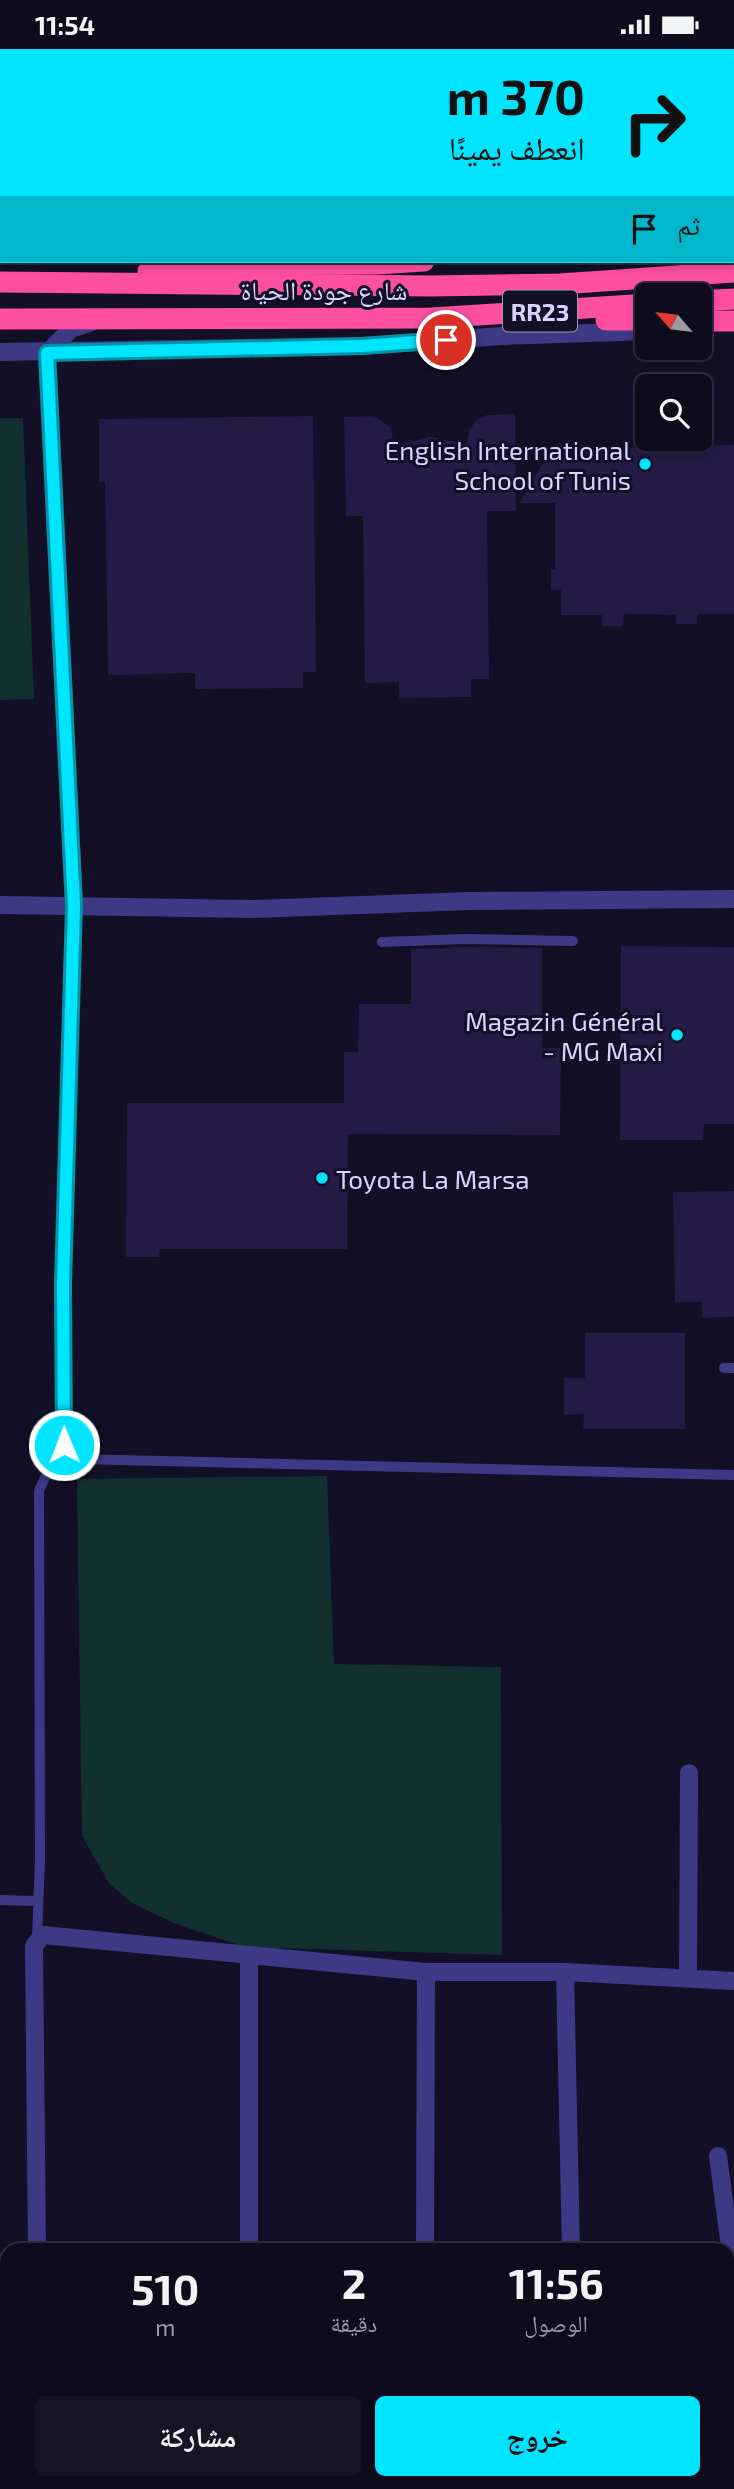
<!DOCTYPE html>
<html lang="ar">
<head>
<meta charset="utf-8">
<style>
  :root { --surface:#0e0b1c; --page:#171425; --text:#f1f3f6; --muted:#9b9ba3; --line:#2e2b3b; --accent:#00e5ff }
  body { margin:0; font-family:"Exo 2","Noto Naskh Arabic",sans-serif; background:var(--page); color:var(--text); direction:rtl; height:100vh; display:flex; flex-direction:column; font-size:26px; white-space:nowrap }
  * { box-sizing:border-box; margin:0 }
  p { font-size:23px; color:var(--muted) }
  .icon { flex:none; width:38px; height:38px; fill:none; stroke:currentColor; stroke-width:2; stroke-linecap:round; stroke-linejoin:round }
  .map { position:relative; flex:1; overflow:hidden; direction:ltr }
  .panel { position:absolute; left:0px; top:2194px; width:735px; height:247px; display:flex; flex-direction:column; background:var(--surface); border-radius:21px 21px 0 0; box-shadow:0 4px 10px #0003,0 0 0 2px var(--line); direction:rtl }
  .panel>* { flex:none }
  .banner { position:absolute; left:0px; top:0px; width:735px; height:214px; box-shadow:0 4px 10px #0003,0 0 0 2px var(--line); direction:rtl; background:#00e5ff; color:#111; overflow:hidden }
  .needle { width:46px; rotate:298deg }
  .tools { position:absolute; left:635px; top:234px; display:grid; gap:14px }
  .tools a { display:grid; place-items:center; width:77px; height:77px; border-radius:10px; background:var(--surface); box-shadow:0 4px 10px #0003,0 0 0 2px var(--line); font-size:35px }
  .pin { position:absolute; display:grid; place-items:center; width:60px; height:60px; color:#fff; margin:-30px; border:4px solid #fff; border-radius:50%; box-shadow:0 2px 7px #0007 }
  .me { position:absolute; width:77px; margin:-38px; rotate:359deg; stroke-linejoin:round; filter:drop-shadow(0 0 5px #0008) }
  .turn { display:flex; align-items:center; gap:24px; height:147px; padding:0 35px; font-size:32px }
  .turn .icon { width:91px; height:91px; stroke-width:2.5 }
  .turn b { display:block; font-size:49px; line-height:60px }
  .then { display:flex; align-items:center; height:66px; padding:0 35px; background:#0003; gap:14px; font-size:26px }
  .eta { display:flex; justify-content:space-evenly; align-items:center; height:119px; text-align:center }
  .eta b { font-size:42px; font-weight:700; line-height:49px }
  .action { display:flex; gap:14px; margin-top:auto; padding:14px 35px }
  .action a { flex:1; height:80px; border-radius:10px; background:var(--accent); color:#111; font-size:28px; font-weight:700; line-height:80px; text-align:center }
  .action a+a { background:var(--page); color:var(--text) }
  .status { display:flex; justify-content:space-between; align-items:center; height:49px; padding:0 35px; background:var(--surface); direction:ltr }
  .status svg { height:19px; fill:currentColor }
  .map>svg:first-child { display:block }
  .green { fill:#12302f }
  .building { fill:#241b47 }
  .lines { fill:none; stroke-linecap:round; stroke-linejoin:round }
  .lane { stroke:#3d3a85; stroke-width:10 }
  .street { stroke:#3d3a85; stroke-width:18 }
  .secondary { stroke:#6f6bff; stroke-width:18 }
  .highway { stroke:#ff4fa3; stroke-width:21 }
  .route-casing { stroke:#0095a6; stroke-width:18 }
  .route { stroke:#00e5ff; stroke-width:12 }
  .poi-dot { fill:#00e5ff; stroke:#130f26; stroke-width:2.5 }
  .labels { text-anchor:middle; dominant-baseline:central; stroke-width:6; stroke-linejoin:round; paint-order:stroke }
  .shield { fill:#130f26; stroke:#9e99be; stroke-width:2 }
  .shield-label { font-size:24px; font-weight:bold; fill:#d9d4ff }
  .street-label { font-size:26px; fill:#d9d4ff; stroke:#130f26 }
  .poi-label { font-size:26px; fill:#d9d4ff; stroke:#130f26; text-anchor:end }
</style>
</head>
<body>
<div class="status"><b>11:54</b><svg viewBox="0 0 49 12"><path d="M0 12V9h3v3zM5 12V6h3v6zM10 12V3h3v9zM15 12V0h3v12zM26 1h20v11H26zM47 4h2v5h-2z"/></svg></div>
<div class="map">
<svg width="734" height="2440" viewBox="0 0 734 2440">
  <rect width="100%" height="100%" fill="#130f26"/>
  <g class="green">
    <polygon points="0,369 23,369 34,650 0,651"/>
    <polygon points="327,1427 334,1615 501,1618 502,1906 245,1898 176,1875 132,1854 109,1834 82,1787 77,1430"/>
  </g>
  <g class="building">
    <polygon points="515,365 516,462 487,462 489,630 471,630 471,648 399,649 399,633 365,634 363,467 346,467 344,368 373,367 381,371 391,379 394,397 430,388 467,395 469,382 476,371 487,366"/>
    <polygon points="313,367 316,623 303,623 303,639 195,640 195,624 108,626 105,433 99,433 99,370"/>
    <polygon points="734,396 734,565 697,565 697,575 676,575 676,566 624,565 623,577 602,577 602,566 561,566 561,541 551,541 551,520 555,520 555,454 519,454 551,401"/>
    <polygon points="621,897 734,898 734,1075 704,1075 703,1091 620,1091"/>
    <polygon points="465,898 542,899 542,999 561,999 560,1086 348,1085 347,1200 160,1200 159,1208 126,1208 127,1054 344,1054 344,1003 358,1003 359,955 411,955 411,900"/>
    <polygon points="734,1142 734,1268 702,1269 702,1253 675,1253 673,1143"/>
    <polygon points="585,1284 685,1284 685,1380 583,1380 584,1365 564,1366 564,1329 585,1329"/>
  </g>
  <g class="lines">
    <g class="lane">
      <polyline points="74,857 63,1235 64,1397 68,1405 77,1410 734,1426"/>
      <polyline points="382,893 465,890 573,892"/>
      <polyline points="724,1319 734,1319"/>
      <polyline points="0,1851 38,1852"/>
      <polyline points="37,1890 40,1810 39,1442 47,1424 68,1405"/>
    </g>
    <g class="street">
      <polyline points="267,0 267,2"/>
      <polyline points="438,0 438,2"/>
      <polyline points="733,71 734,71"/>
      <polyline points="0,207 2,207"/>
      <polyline points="0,303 362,297 501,287 648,282"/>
      <polyline points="0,856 252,860 468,852 734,850"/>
      <polyline points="74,857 47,304 71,280 92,273"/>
      <polyline points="249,1908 249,2202"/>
      <polyline points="565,1923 571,2202"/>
      <polyline points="688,1928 689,1724"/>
      <polyline points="718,2107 734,2228"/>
      <polyline points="37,2202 34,1897 43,1886 426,1923 565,1923 734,1932"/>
      <polyline points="425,2202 426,1923"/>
      <polyline points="36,2440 36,2434"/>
      <polyline points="203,2440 203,2434"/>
      <polyline points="348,2440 349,2434"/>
      <polyline points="484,2440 484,2434"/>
      <polyline points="651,2440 651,2434"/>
    </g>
    <g class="secondary">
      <polyline points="0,2282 7,2282"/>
      <polyline points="728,2283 734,2283"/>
    </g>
    <g class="highway">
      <polyline points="733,189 734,188"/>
      <polyline points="148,222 192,216 376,215 424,212"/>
      <polyline points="0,233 431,237 560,235 734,223"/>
      <polyline points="700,252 734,250"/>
      <polyline points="0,270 432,269 648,255"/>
      <polyline points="606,271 648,271"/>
      <polyline points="700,272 734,272"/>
    </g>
  </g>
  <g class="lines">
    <defs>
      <polyline id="route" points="64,1396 63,1235 74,857 47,304 362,297 446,291"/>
    </defs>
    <use href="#route" class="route-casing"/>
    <use href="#route" class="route"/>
  </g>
  <g class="poi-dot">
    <circle cx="645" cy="415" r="7"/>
    <circle cx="677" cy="986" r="7"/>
    <circle cx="322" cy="1129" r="7"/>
  </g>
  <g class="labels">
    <rect class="shield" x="503" y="241.5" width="74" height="41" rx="5"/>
    <g class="shield-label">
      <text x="540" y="262">RR23</text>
    </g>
    <g class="street-label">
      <text x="324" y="240">شارع جودة الحياة</text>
    </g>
    <g class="poi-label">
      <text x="631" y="400">English International<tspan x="631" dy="30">School of Tunis</tspan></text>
      <text x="663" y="971">Magazin Général<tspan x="663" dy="30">- MG Maxi</tspan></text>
      <text x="336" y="1129" text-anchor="start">Toyota La Marsa</text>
    </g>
  </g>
</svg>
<div class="tools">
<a><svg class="needle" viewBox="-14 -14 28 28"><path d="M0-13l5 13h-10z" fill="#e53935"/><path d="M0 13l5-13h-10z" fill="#9b9ba3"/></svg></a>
<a><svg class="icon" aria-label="search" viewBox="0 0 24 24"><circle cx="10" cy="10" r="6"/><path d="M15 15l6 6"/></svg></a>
</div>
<div class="pin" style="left:446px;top:291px;background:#d93025"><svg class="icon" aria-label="arrive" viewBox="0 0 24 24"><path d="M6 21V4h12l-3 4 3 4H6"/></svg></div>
<svg class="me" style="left:64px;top:1396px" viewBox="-20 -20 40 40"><circle r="17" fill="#00e5ff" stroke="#fff" stroke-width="3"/><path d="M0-11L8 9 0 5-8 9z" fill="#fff"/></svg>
<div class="banner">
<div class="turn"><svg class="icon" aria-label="right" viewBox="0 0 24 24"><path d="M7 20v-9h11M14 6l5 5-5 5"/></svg><div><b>370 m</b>انعطف يمينًا</div></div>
<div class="then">ثم<svg class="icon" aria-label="arrive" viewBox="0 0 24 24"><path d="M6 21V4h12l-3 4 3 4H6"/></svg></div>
</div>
<section class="panel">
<div class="eta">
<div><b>11:56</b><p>الوصول</p></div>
<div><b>2</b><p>دقيقة</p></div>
<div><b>510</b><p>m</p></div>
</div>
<div class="action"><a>خروج</a><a>مشاركة</a></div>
</section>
</div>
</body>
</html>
